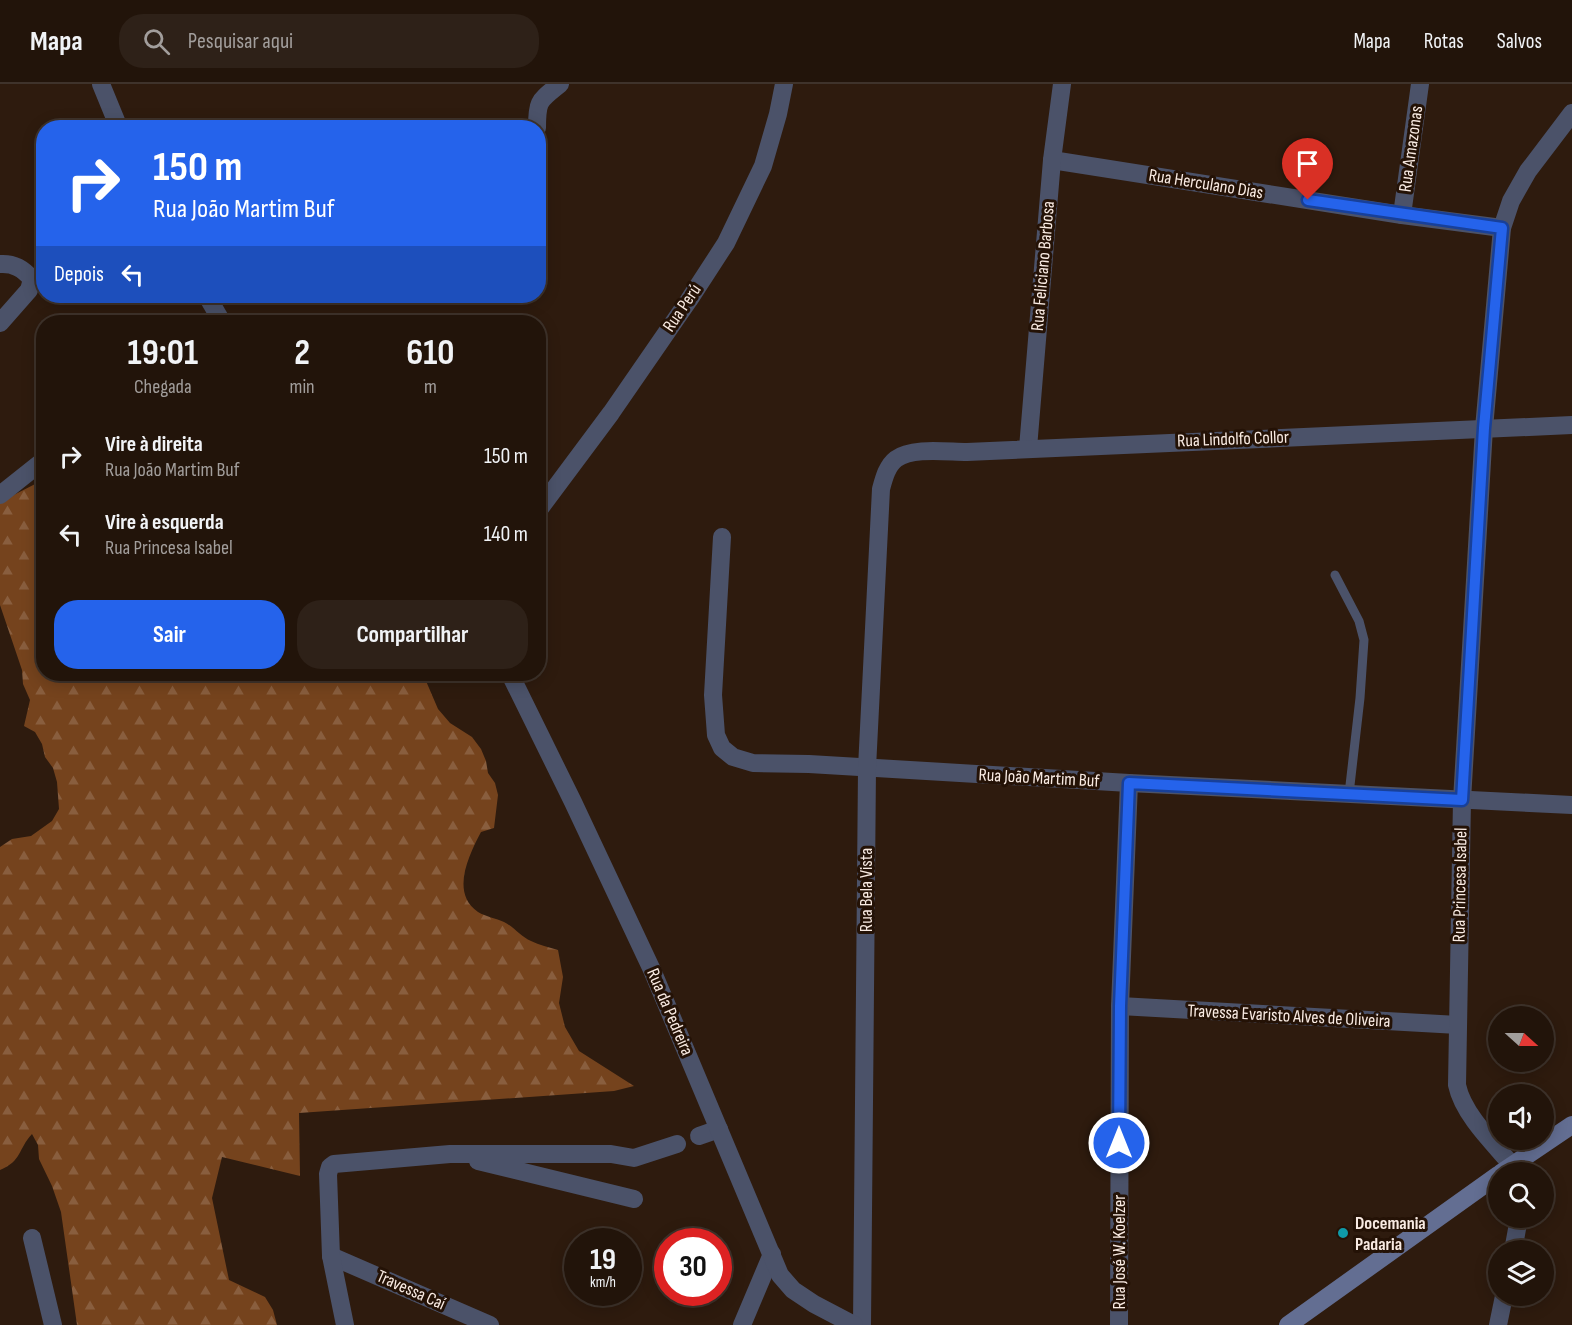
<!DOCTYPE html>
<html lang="pt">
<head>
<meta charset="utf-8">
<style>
  :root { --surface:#22140a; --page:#2e2118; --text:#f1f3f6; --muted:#a29e9c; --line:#3f332b; --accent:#2563eb }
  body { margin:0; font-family:"Sofia Sans Condensed",sans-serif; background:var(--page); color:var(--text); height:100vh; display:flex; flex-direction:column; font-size:22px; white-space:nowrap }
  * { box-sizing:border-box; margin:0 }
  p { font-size:20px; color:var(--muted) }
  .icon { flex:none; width:33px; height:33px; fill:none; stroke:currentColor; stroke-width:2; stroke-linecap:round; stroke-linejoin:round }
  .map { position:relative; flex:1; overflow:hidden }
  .details { position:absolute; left:36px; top:231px; width:510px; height:366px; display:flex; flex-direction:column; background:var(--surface); border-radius:24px; box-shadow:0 3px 15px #0003,0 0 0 2px var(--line) }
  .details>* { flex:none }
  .top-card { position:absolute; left:36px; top:36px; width:510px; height:183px; border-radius:24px; box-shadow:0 3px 15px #0003,0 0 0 2px var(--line); background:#2563eb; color:#fff; overflow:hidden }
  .needle { width:39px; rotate:111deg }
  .buttons { position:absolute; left:1488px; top:922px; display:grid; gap:12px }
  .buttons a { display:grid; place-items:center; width:66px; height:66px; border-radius:50%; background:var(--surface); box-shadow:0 3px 15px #0003,0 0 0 2px var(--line); font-size:30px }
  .speed { position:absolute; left:564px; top:1144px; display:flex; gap:12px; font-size:30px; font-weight:700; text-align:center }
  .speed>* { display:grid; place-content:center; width:78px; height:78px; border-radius:50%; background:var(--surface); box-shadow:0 3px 15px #0003,0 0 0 2px var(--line); line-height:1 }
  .speed small { font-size:15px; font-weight:400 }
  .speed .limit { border:9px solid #d22; background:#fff; color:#111 }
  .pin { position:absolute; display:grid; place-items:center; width:51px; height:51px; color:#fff; margin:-62px -26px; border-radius:50% 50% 50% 0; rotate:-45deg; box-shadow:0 0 6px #0007 }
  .pin .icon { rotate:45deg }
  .me { position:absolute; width:66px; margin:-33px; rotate:0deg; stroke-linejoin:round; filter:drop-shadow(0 0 4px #0008) }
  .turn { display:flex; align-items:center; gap:21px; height:126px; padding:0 18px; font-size:27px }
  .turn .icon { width:78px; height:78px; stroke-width:2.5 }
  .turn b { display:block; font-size:42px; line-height:51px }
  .then { display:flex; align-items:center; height:57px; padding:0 18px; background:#0003; gap:12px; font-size:22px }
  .eta { display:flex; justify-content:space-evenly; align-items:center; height:102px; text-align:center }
  .eta b { font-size:36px; font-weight:700; line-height:42px }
  .primary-button { display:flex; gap:12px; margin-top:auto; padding:12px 18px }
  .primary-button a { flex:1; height:69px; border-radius:24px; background:var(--accent); color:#fff; font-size:24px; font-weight:700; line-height:69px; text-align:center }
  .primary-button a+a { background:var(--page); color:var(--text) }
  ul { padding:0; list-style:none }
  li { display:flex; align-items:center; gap:18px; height:78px; padding:0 18px }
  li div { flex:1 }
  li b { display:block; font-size:22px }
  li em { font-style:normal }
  header { display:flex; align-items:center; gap:36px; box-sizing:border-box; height:84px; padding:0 30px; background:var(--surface); border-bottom:2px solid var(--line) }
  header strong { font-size:28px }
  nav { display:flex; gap:33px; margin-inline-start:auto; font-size:21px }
  .search { width:420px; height:54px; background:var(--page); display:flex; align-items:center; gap:15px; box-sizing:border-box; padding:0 21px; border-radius:24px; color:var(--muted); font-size:22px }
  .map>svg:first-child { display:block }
  .forest { fill:url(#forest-firs) }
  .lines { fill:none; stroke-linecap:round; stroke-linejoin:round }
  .service { stroke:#4b5269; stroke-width:9 }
  .minor { stroke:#4b5269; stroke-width:18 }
  .tertiary { stroke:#4b5269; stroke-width:18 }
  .secondary { stroke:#636e92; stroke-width:18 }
  .route-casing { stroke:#184099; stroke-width:15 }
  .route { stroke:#2563eb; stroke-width:10 }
  .culture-dot { fill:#0f9aa8; stroke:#241206; stroke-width:2 }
  .labels { text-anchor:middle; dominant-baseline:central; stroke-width:6; stroke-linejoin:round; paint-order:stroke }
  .street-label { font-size:18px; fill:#f9ebe3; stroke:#241206 }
  .poi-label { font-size:18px; font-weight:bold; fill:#f9ebe3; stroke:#241206; text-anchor:start }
</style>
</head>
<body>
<header>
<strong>Mapa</strong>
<div class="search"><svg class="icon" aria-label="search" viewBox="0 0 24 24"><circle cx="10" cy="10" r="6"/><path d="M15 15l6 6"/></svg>Pesquisar aqui</div>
<nav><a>Mapa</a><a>Rotas</a><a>Salvos</a></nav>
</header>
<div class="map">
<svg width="1572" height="1241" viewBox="0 0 1572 1241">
  <defs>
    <pattern id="forest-firs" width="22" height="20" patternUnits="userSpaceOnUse" patternTransform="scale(1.5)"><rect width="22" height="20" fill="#75431d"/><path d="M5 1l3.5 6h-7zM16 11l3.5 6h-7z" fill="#895e3e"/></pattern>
  </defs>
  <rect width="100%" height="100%" fill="#2e1b0e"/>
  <path class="forest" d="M43 396 44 590H423L438 625 450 639 472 653 481 665 486 677 488 689 495 699 498 711 494 744 481 748C469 771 450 809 478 828 486 833 496 834 504 838 514 843 521 853 531 857 539 861 549 863 558 866L563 893 559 919 565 943 579 967 634 1002 614 1007 299 1029 300 1092 222 1073 212 1114 229 1196 265 1213 273 1226 277 1241H77L61 1128 52 1102 39 1075 38 1061 32 1050C18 1065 22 1077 0 1086V763L12 755 31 752 52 737 59 725 57 698 53 684 45 673 42 660 35 648 24 642 30 616 23 600 22 586 0 521V418Z"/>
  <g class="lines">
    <polyline class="service" points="1335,491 1359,537 1364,556 1360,614 1349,710"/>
    <g class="minor">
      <path d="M537 44C537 16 539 17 560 0"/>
      <polyline points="1052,76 1402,131 1502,144"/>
      <polyline points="1402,131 1420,0"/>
      <path d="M0 180C14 179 23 185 32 195L29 206 0 239"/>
      <polyline points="1028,364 1052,76 1062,0"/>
      <polyline points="0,411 44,376"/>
      <polyline points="538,427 611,329 689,216 726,159 763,82 778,30 784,0"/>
      <polyline points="722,453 713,611 716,651 722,664 733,673 753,679 809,680 1129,699 1572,721"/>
      <polyline points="1120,922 1458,941"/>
      <polyline points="699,1052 719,1045"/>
      <polyline points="478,1077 634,1115"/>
      <path d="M1515 1089 1512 1081C1493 1059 1463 1030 1457 1001L1462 716 1484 344 1502 144 1511 117 1528 87 1572 29"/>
      <polyline points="32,1154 53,1241"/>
      <polyline points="1513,1167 1519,1134"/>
      <polyline points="331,1172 490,1241"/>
      <polyline points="345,1241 331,1172 328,1090 330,1083 334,1080 450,1070 611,1070 634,1074 677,1060"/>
      <polyline points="742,1241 772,1170"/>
      <path d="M862 1241 867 684 881 405C884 394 887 382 896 375 912 363 947 368 967 368L1572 341"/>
      <polyline points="1119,1241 1120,922 1129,699"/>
      <polyline points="1498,1241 1504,1212"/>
    </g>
    <g class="tertiary">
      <polyline points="101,0 119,44"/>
      <polyline points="207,212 222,238"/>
      <polyline points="510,590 573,718 652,886 780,1191 793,1206 814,1220 854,1241"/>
    </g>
    <g class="secondary">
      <polyline points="1501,1089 1572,1041"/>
      <polyline points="1288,1241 1498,1091"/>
    </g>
  </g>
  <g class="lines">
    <defs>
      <polyline id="route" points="1119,1059 1120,922 1129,699 1462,716 1484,344 1502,144 1308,116"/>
    </defs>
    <use href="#route" class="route-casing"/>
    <use href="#route" class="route"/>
  </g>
  <circle class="culture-dot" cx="1343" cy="1149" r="6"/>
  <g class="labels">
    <g class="street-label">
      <text transform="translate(1411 65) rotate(-82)">Rua Amazonas</text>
      <text transform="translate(1206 100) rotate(9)">Rua Herculano Dias</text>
      <text transform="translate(1043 182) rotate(-85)">Rua Feliciano Barbosa</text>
      <text transform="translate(682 224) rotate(-56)">Rua Perú</text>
      <text transform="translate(1233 355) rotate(-2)">Rua Lindolfo Collor</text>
      <text transform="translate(1039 694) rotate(3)">Rua João Martim Buf</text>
      <text transform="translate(1460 801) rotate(-89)">Rua Princesa Isabel</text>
      <text transform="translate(866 806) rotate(-90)">Rua Bela Vista</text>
      <text transform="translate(670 928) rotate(67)">Rua da Pedreira</text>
      <text transform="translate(1289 932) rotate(3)">Travessa Evaristo Alves de Oliveira</text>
      <text transform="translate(1119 1168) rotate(-90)">Rua José W. Koelzer</text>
      <text transform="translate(411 1206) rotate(24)">Travessa Caí</text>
    </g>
    <g class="poi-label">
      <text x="1355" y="1139">Docemania<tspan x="1355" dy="21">Padaria</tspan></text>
    </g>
  </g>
</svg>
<div class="buttons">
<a><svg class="needle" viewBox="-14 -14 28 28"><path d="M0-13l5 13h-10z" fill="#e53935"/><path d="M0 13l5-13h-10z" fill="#a29e9c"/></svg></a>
<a><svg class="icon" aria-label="sound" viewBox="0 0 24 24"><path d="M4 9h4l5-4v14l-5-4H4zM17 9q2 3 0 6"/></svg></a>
<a><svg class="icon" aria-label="search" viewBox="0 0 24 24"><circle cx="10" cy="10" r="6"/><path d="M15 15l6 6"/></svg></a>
<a><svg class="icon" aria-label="layers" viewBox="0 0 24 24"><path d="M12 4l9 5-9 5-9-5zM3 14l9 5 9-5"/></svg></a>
</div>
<div class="speed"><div>19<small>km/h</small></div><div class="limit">30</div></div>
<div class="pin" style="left:1308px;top:116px;background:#d93025"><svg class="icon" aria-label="arrive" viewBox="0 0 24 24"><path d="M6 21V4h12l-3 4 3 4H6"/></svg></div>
<svg class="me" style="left:1119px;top:1059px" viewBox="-20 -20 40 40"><circle r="17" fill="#2563eb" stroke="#fff" stroke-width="3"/><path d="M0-11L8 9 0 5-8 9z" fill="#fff"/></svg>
<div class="top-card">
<div class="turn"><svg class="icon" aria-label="right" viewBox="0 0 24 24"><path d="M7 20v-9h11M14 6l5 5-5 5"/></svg><div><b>150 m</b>Rua João Martim Buf</div></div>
<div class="then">Depois<svg class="icon" aria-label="left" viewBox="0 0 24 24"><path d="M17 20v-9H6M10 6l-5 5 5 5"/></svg></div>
</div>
<section class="details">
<div class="eta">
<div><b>19:01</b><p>Chegada</p></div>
<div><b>2</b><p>min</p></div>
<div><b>610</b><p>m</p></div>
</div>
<ul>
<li><svg class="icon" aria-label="right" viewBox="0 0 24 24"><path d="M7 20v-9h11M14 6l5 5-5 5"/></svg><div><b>Vire à direita</b><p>Rua João Martim Buf</p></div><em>150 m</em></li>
<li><svg class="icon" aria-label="left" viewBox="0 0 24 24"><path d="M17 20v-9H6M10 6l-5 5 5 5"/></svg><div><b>Vire à esquerda</b><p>Rua Princesa Isabel</p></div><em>140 m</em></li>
</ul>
<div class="primary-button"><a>Sair</a><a>Compartilhar</a></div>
</section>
</div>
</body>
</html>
